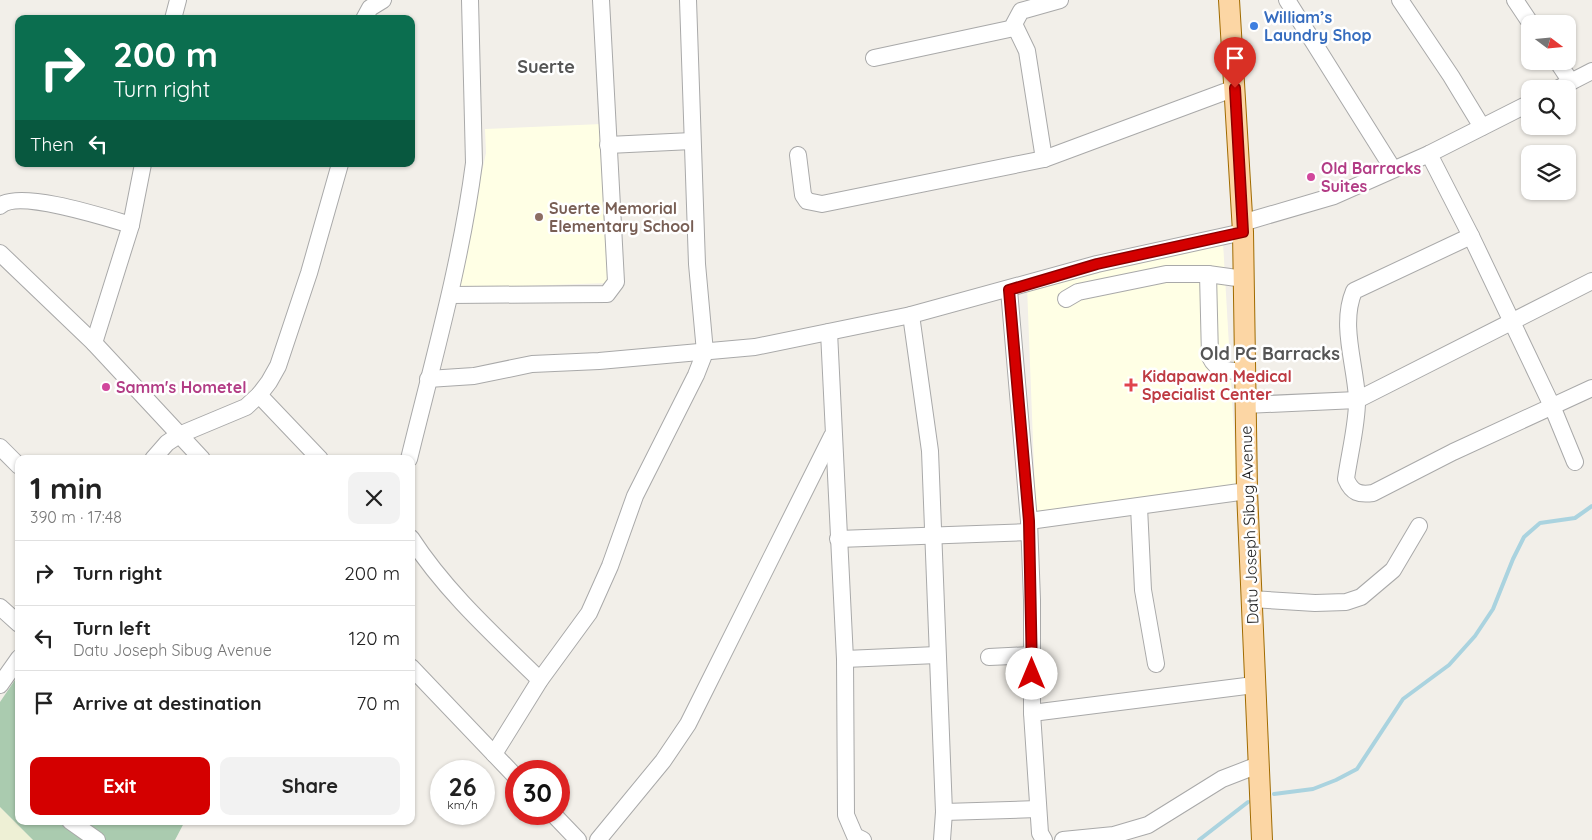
<!DOCTYPE html>
<html lang="en">
<head>
<meta charset="utf-8">
<style>
  :root { --surface:#fff; --page:#f2f2f2; --text:#222; --muted:#767676; --line:#e0e0e0; --accent:#d40000 }
  body { margin:0; font-family:Quicksand,sans-serif; background:var(--page); color:var(--text); height:100vh; display:flex; flex-direction:column; font-size:19px; white-space:nowrap }
  * { box-sizing:border-box; margin:0 }
  p { font-size:16px; color:var(--muted) }
  .icon { flex:none; width:28px; height:28px; fill:none; stroke:currentColor; stroke-width:2; stroke-linecap:round; stroke-linejoin:round }
  .map { position:relative; flex:1; overflow:hidden }
  .sheet { position:absolute; left:15px; top:455px; width:400px; height:370px; display:flex; flex-direction:column; background:var(--surface); border-radius:10px; box-shadow:0 1px 4px #0004 }
  .sheet>* { flex:none }
  .guide { position:absolute; left:15px; top:15px; width:400px; height:152px; border-radius:10px; box-shadow:0 1px 4px #0004; background:#0b6e4f; color:#fff; overflow:hidden }
  .needle { width:32px; rotate:106deg }
  .buttons { position:absolute; left:1521px; top:15px; display:grid; gap:10px }
  .buttons a { display:grid; place-items:center; width:55px; height:55px; border-radius:10px; background:var(--surface); box-shadow:0 1px 4px #0004; font-size:25px }
  .speed { position:absolute; left:430px; top:760px; display:flex; gap:10px; font-size:25px; font-weight:700; text-align:center }
  .speed>* { display:grid; place-content:center; width:65px; height:65px; border-radius:50%; background:var(--surface); box-shadow:0 1px 4px #0004; line-height:1 }
  .speed small { font-size:12px; font-weight:400 }
  .speed .limit { border:8px solid #d22; background:#fff; color:#111 }
  .pin { position:absolute; display:grid; place-items:center; width:42px; height:42px; color:#fff; margin:-51px -21px; border-radius:50% 50% 50% 0; rotate:-45deg; box-shadow:0 0 5px #0007 }
  .pin .icon { rotate:45deg }
  .me { position:absolute; width:55px; margin:-28px; rotate:0deg; stroke-linejoin:round; filter:drop-shadow(0 0 4px #0008) }
  .turn { display:flex; align-items:center; gap:18px; height:105px; padding:0 15px; font-size:22px }
  .turn .icon { width:65px; height:65px; stroke-width:2.5 }
  .turn b { display:block; font-size:35px; line-height:42px }
  .then { display:flex; align-items:center; height:48px; padding:0 15px; background:#0003; gap:10px; font-size:19px }
  .round { display:grid; place-items:center; flex:none; width:52px; height:52px; border-radius:10px; background:var(--page) }
  .overview { display:flex; align-items:center; justify-content:space-between; height:85px; padding:0 15px }
  h1 { font-size:30px; font-weight:700; line-height:38px }
  .action { display:flex; gap:10px; margin-top:auto; padding:10px 15px }
  .action a { flex:1; height:58px; border-radius:10px; background:var(--accent); color:#fff; font-size:20px; font-weight:700; line-height:58px; text-align:center }
  .action a+a { background:var(--page); color:var(--text) }
  ul { padding:0; list-style:none }
  li { display:flex; align-items:center; gap:15px; height:65px; padding:0 15px; border-top:1px solid var(--line) }
  li div { flex:1 }
  li b { display:block; font-size:19px }
  li em { font-style:normal }
  .map>svg:first-child { display:block }
  .education { fill:#ffffe5 }
  .farmland { fill:#eef0d5 }
  .cemetery { fill:#aacbaf }
  .lines { fill:none; stroke-linecap:round; stroke-linejoin:round }
  .stream { stroke:#aad3df; stroke-width:4 }
  .minor-casing { stroke:#a9a9a9; stroke-width:18 }
  .major-casing { stroke:#a06b00; stroke-width:22 }
  .minor { stroke:#fff; stroke-width:16 }
  .major { stroke:#fcd6a4; stroke-width:20 }
  .route-casing { stroke:#8a0000; stroke-width:12 }
  .route { stroke:#d40000; stroke-width:9 }
  .shop-dot { fill:#3f7fe0; stroke:#fff; stroke-width:2 }
  .hotel-dot { fill:#d1479c; stroke:#fff; stroke-width:2 }
  .education-dot { fill:#8d6e63; stroke:#fff; stroke-width:2 }
  .health-dot { fill:#e0444e; stroke:#fff; stroke-width:2 }
  .labels { text-anchor:middle; dominant-baseline:central; stroke-width:5; stroke-linejoin:round; paint-order:stroke }
  .shop-label { font-size:16px; font-weight:bold; fill:#366cbe; stroke:#fff; text-anchor:start }
  .hotel-label { font-size:16px; font-weight:bold; fill:#b23c85; stroke:#fff; text-anchor:start }
  .education-label { font-size:16px; font-weight:bold; fill:#785e54; stroke:#fff; text-anchor:start }
  .health-label { font-size:16px; font-weight:bold; fill:#be3a42; stroke:#fff; text-anchor:start }
  .street-label { font-size:16px; fill:#222; stroke:#fff }
  .neighbourhood-label { font-size:18px; font-weight:bold; fill:#555; stroke:#fff }
</style>
</head>
<body>
<div class="map">
<svg width="1592" height="840" viewBox="0 0 1592 840">
  <rect width="100%" height="100%" fill="#f2efe9"/>
  <g class="education">
    <polygon points="602,124 609,283 462,288 458,281 486,153 485,129"/>
    <polygon points="1223,242 1237,484 1036,519 1027,286"/>
  </g>
  <polygon class="farmland" points="0,807 33,840 0,840"/>
  <polygon class="cemetery" points="19,674 19,821 185,821 175,840 33,840 0,807 0,702"/>
  <g class="lines">
    <g class="stream">
      <polyline points="1274,794 1313,789 1336,780 1357,769 1403,699 1449,665 1475,636 1493,609 1513,559 1524,537 1540,523 1575,518 1592,506"/>
      <polyline points="1199,840 1248,802"/>
    </g>
    <defs>
      <g id="minor">
        <polyline points="1287,0 1393,169"/>
        <polyline points="1400,0 1451,76 1482,127"/>
        <polyline points="1515,0 1531,24"/>
        <polyline points="173,19 178,0"/>
        <polyline points="364,19 370,8 383,0"/>
        <polyline points="874,58 1014,28"/>
        <polyline points="1557,61 1571,82"/>
        <polyline points="1557,89 1592,71"/>
        <polyline points="608,145 692,141"/>
        <polyline points="1429,154 1471,236 1552,406 1575,462"/>
        <polyline points="798,155 803,195 807,201 822,204 1044,159 1235,88"/>
        <polyline points="1044,159 1027,51 1014,24 1021,11 1060,0"/>
        <path d="M0 206C18 189 107 218 131 225"/>
        <polyline points="1242,223 1334,196 1429,154 1530,103"/>
        <path d="M1471 236 1354 291C1340 324 1355 363 1357 398 1358 421 1349 456 1346 479 1352 493 1359 495 1373 493L1453 452 1592 388"/>
        <polyline points="0,253 94,343 202,459"/>
        <path d="M1208 274 1210 357C1217 372 1230 371 1245 371"/>
        <polyline points="1009,290 1029,521 1032,600 1032,713 1040,833 1044,840"/>
        <polyline points="450,295 607,294 616,282 601,0"/>
        <polyline points="1066,299 1078,292 1166,274 1208,274 1244,279"/>
        <polyline points="829,332 845,659 846,815 855,836 863,840"/>
        <polyline points="94,343 131,225 143,164"/>
        <polyline points="428,379 474,376 532,364 599,361 755,347 911,315"/>
        <polyline points="259,395 320,459"/>
        <polyline points="1245,405 1357,400 1592,281"/>
        <polyline points="0,447 19,466"/>
        <polyline points="153,459 167,443 179,435 246,407 259,395 269,382 278,366 309,273 340,164"/>
        <path d="M409 459C433 361 461 263 474 163L470 0"/>
        <polyline points="1139,507 1143,590 1156,664"/>
        <polyline points="1029,521 1247,491"/>
        <path d="M411 538C446 592 494 635 540 680"/>
        <polyline points="838,539 1029,532"/>
        <polyline points="1251,599 1315,603 1346,602 1361,597 1393,570 1419,526"/>
        <polyline points="0,607 19,624"/>
        <polyline points="989,657 1031,655"/>
        <polyline points="845,659 937,655"/>
        <polyline points="411,667 516,777"/>
        <polyline points="0,685 19,658"/>
        <polyline points="1032,713 1254,685"/>
        <polyline points="494,754 540,680 589,613 610,566 635,496 696,375 705,352 697,264 688,0"/>
        <polyline points="944,812 1038,809"/>
        <polyline points="553,814 578,840"/>
        <polyline points="70,821 97,840"/>
        <polyline points="598,840 663,761 688,724 832,436"/>
        <polyline points="942,840 944,812 930,451 911,315 1097,264 1243,232"/>
        <polyline points="1063,840 1114,835 1148,825 1222,779 1258,765"/>
      </g>
      <polyline id="major" points="1229,0 1243,232 1247,491 1262,840"/>
    </defs>
    <use href="#minor" class="minor-casing"/>
    <use href="#major" class="major-casing"/>
    <use href="#minor" class="minor"/>
    <use href="#major" class="major"/>
  </g>
  <g class="lines">
    <defs>
      <polyline id="route" points="1032,674 1029,521 1009,290 1097,264 1243,232 1235,88"/>
    </defs>
    <use href="#route" class="route-casing"/>
    <use href="#route" class="route"/>
  </g>
  <circle class="shop-dot" cx="1254" cy="26" r="5"/>
  <g class="hotel-dot">
    <circle cx="1311" cy="177" r="5"/>
    <circle cx="106" cy="387" r="5"/>
  </g>
  <circle class="education-dot" cx="539" cy="217" r="5"/>
  <path class="health-dot" d="M1128.5 377.5h5v5h5v5h-5v5h-5v-5h-5v-5h5z"/>
  <g class="labels">
    <g class="shop-label">
      <text x="1264" y="17">William’s<tspan x="1264" dy="18">Laundry Shop</tspan></text>
    </g>
    <g class="hotel-label">
      <text x="1321" y="168">Old Barracks<tspan x="1321" dy="18">Suites</tspan></text>
      <text x="116" y="387">Samm's Hometel</text>
    </g>
    <g class="education-label">
      <text x="549" y="208">Suerte Memorial<tspan x="549" dy="18">Elementary School</tspan></text>
    </g>
    <g class="health-label">
      <text x="1142" y="376">Kidapawan Medical<tspan x="1142" dy="18">Specialist Center</tspan></text>
    </g>
    <g class="street-label">
      <text transform="translate(1249 525) rotate(-92)">Datu Joseph Sibug Avenue</text>
    </g>
    <g class="neighbourhood-label">
      <text x="546" y="66">Suerte</text>
      <text x="1270" y="353">Old PC Barracks</text>
    </g>
  </g>
</svg>
<div class="buttons">
<a><svg class="needle" viewBox="-14 -14 28 28"><path d="M0-13l5 13h-10z" fill="#e53935"/><path d="M0 13l5-13h-10z" fill="#767676"/></svg></a>
<a><svg class="icon" aria-label="search" viewBox="0 0 24 24"><circle cx="10" cy="10" r="6"/><path d="M15 15l6 6"/></svg></a>
<a><svg class="icon" aria-label="layers" viewBox="0 0 24 24"><path d="M12 4l9 5-9 5-9-5zM3 14l9 5 9-5"/></svg></a>
</div>
<div class="speed"><div>26<small>km/h</small></div><div class="limit">30</div></div>
<div class="pin" style="left:1235px;top:88px;background:#d93025"><svg class="icon" aria-label="arrive" viewBox="0 0 24 24"><path d="M6 21V4h12l-3 4 3 4H6"/></svg></div>
<svg class="me" style="left:1032px;top:674px" viewBox="-20 -20 40 40"><circle r="19" fill="#fff"/><path d="M0-13L10 11 0 6-10 11z" fill="#d40000"/></svg>
<div class="guide">
<div class="turn"><svg class="icon" aria-label="right" viewBox="0 0 24 24"><path d="M7 20v-9h11M14 6l5 5-5 5"/></svg><div><b>200 m</b>Turn right</div></div>
<div class="then">Then<svg class="icon" aria-label="left" viewBox="0 0 24 24"><path d="M17 20v-9H6M10 6l-5 5 5 5"/></svg></div>
</div>
<section class="sheet">
<div class="overview"><div><h1>1 min</h1><p>390 m · 17:48</p></div><a class="round"><svg class="icon" aria-label="close" viewBox="0 0 24 24"><path d="M6 6l12 12M18 6L6 18"/></svg></a></div>
<ul>
<li><svg class="icon" aria-label="right" viewBox="0 0 24 24"><path d="M7 20v-9h11M14 6l5 5-5 5"/></svg><div><b>Turn right</b></div><em>200 m</em></li>
<li><svg class="icon" aria-label="left" viewBox="0 0 24 24"><path d="M17 20v-9H6M10 6l-5 5 5 5"/></svg><div><b>Turn left</b><p>Datu Joseph Sibug Avenue</p></div><em>120 m</em></li>
<li><svg class="icon" aria-label="arrive" viewBox="0 0 24 24"><path d="M6 21V4h12l-3 4 3 4H6"/></svg><div><b>Arrive at destination</b></div><em>70 m</em></li>
</ul>
<div class="action"><a>Exit</a><a>Share</a></div>
</section>
</div>
</body>
</html>
